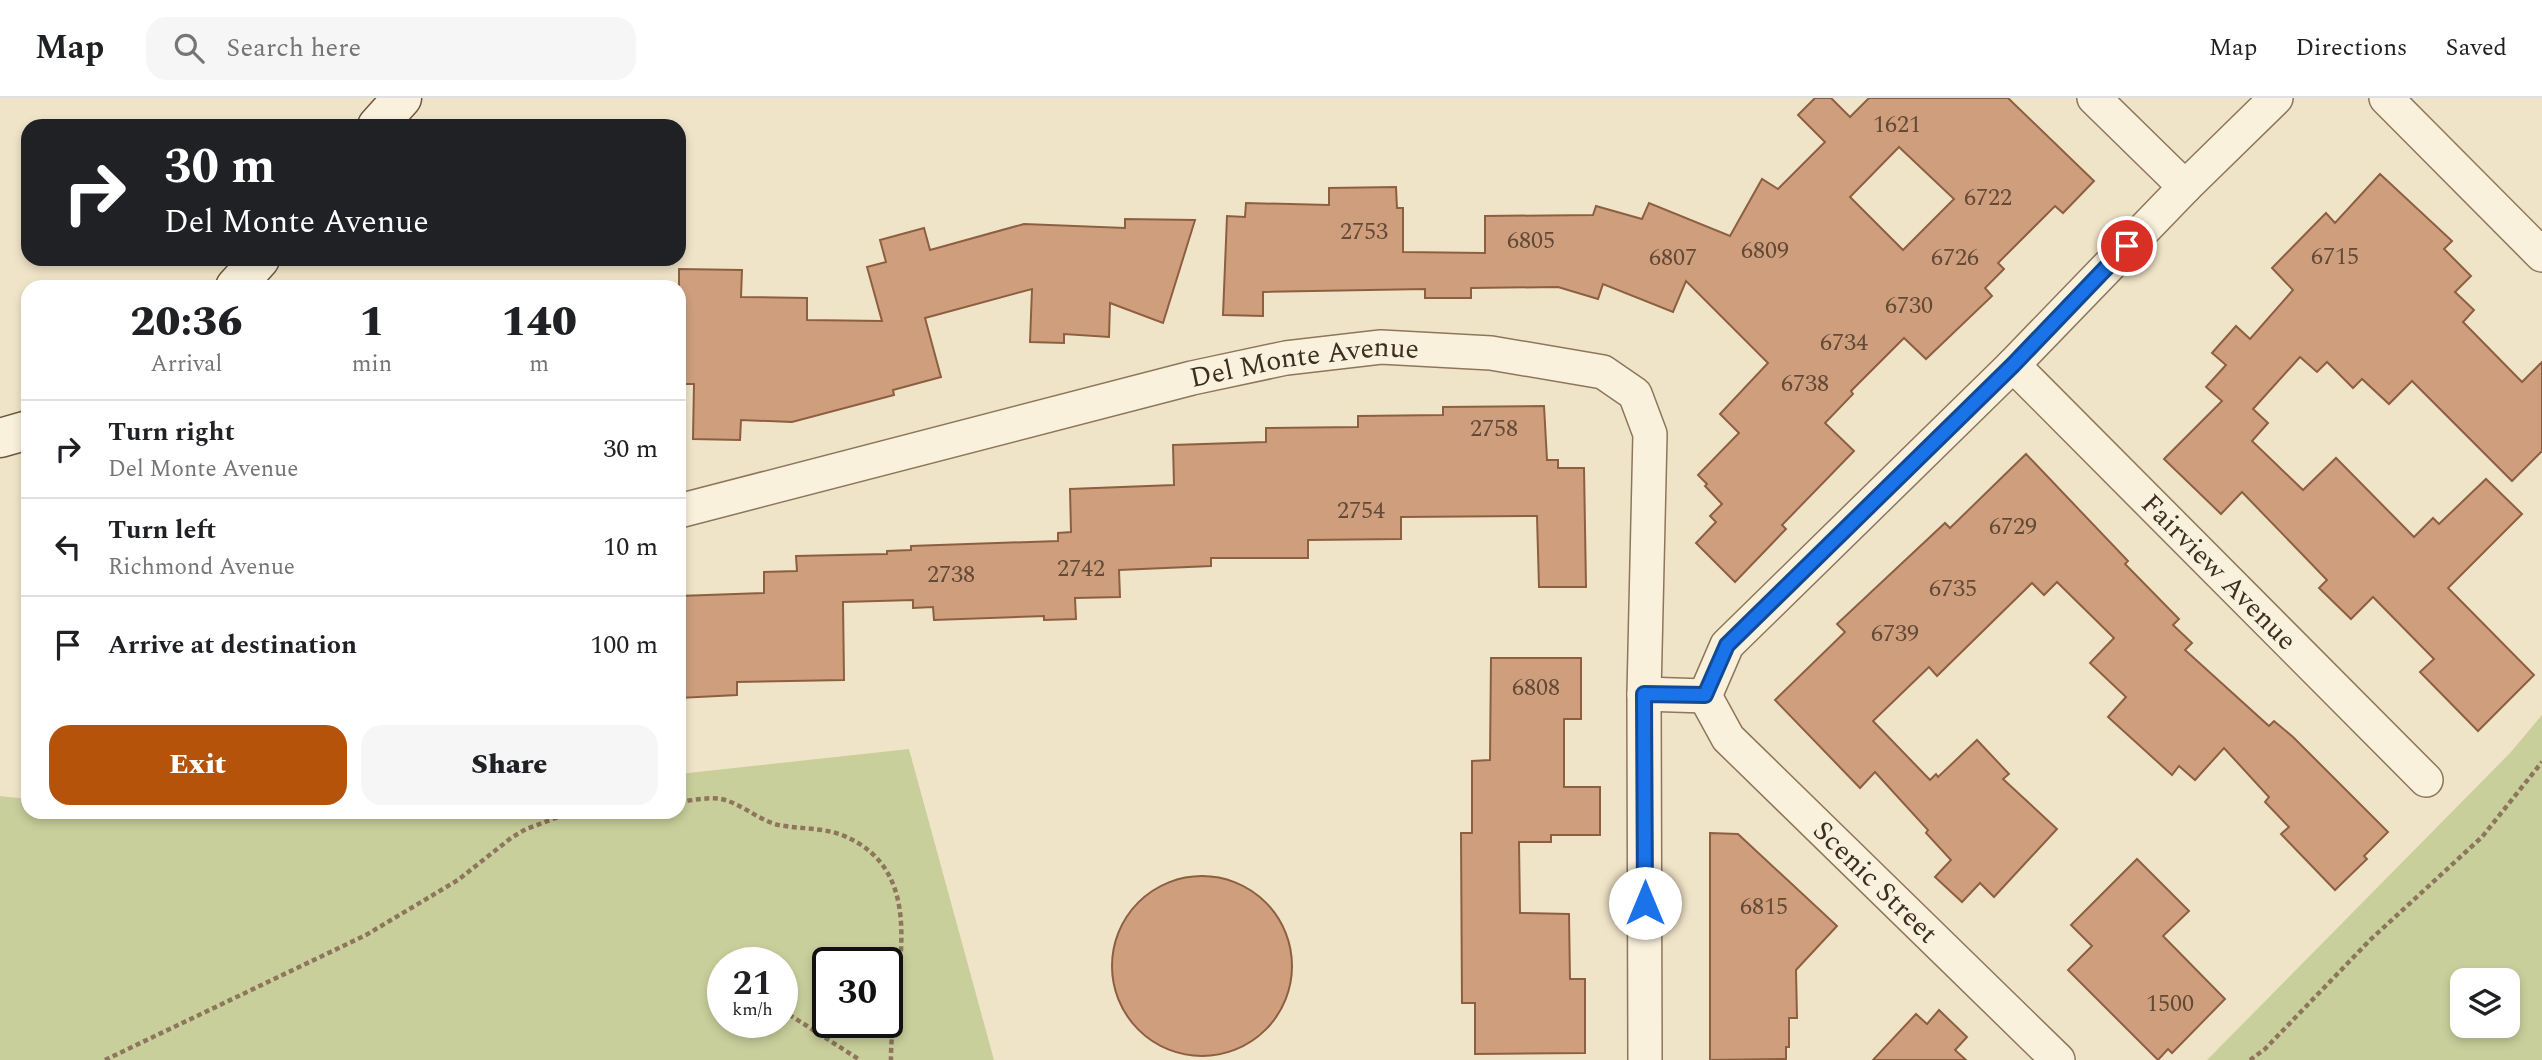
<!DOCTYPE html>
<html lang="en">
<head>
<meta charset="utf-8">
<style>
  :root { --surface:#fff; --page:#f6f6f6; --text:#202124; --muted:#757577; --line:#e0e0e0; --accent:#b45309 }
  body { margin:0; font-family:Spectral,serif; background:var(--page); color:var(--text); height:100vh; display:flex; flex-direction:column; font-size:26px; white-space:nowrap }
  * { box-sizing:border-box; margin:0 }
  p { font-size:23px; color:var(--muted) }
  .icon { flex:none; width:38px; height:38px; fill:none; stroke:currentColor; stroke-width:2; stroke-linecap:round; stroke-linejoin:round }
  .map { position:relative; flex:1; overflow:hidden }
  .sheet { position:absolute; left:21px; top:182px; width:665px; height:539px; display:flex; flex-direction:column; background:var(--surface); border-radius:21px; box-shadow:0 4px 10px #0003 }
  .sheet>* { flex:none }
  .banner { position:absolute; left:21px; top:21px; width:665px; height:147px; border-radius:21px; box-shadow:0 4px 10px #0003; background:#202124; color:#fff; overflow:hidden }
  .tools { position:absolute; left:2450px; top:870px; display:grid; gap:14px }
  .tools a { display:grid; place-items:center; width:70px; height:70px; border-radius:14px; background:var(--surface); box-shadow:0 4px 10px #0003; font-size:35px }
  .speed { position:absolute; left:707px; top:849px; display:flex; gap:14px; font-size:35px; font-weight:700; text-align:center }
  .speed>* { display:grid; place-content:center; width:91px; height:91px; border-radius:50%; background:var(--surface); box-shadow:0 4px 10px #0003; line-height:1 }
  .speed small { font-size:18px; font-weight:400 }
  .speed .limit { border:4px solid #111; border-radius:10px; background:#fff; color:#111 }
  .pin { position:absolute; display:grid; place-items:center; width:60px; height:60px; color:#fff; margin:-30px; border:4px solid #fff; border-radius:50%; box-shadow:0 2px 7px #0007 }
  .me { position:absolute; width:77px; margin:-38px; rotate:0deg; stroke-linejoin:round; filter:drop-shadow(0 0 5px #0008) }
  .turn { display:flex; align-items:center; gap:24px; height:147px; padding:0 28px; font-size:32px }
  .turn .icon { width:91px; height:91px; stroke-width:2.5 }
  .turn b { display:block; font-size:49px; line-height:60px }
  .eta { display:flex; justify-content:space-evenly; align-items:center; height:119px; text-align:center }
  .eta b { font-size:42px; font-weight:800; line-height:49px }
  .button { display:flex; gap:14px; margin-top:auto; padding:14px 28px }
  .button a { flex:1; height:80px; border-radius:21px; background:var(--accent); color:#fff; font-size:28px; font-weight:800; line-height:80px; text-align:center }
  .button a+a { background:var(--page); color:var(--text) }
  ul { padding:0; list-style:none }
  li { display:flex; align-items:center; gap:21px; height:98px; padding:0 28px; border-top:2px solid var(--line) }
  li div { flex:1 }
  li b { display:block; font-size:26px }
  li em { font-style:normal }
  header { display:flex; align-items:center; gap:42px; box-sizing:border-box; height:98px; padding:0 35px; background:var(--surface); border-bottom:2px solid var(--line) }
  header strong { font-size:33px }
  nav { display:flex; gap:38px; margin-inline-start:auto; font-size:24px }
  .search { width:490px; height:63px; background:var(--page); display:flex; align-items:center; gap:18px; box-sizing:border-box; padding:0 24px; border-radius:21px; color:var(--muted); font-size:26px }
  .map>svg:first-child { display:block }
  .green { fill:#c9cf9b; fill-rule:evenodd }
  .building { fill:#cf9f7d; stroke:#8d5f41; stroke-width:2; fill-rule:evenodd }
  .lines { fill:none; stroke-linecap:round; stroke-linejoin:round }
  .street-casing { stroke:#8d765c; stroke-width:36 }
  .secondary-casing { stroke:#6f573f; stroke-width:41 }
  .path { stroke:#8d765c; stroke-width:4.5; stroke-dasharray:5 3.5; stroke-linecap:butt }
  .street { stroke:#faf1dc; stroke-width:33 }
  .secondary { stroke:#faf1dc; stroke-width:38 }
  .route-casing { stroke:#114b97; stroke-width:18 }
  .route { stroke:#1a73e8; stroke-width:12 }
  .labels { text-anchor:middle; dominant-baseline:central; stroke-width:7; stroke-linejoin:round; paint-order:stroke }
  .number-label { font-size:24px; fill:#624a37 }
  .street-label { font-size:28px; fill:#3d2e20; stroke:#f7eed8 }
</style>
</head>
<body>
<header>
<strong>Map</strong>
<div class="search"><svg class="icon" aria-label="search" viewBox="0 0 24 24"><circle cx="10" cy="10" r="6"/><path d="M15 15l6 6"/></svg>Search here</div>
<nav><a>Map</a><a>Directions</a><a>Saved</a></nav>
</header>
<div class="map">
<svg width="2542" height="962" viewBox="0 0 2542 962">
  <rect width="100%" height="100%" fill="#f0e4c8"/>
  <g class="green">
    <path d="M2542 617V962H2207L2510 655ZM2462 882H2508V928H2462Z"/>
    <path d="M909 651 994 962H0V698L28 701V714H153L184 717 236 714H679V676ZM782 864V924H723V864ZM828 864H887V924H828Z"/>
  </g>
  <g class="building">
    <path d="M1815 0H1831L1850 19 1869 0H2008L2094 83 2063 115 2055 108 1998 165 2004 171 1985 190 1992 198 1926 261 1904 240 1851 293 1853 296 1825 325 1854 353 1782 427 1786 431 1735 484 1696 445 1716 424 1710 418 1722 406 1705 388 1707 386 1698 377 1739 335 1720 316 1768 265 1686 183 1673 214 1603 186 1598 201 1558 189 1471 190V200H1425V191L1263 194V218L1223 217 1227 118 1245 119 1246 105 1329 107V90L1396 89 1397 110H1403V154L1485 155V118L1593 117 1596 108 1642 121 1649 105 1730 138 1762 81 1778 91 1825 44 1798 17ZM1899 49 1954 101 1903 152 1850 99Z"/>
    <polygon points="2380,76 2452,143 2444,151 2471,178 2455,194 2474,212 2463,224 2522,284 2542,264 2542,353 2512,383 2412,283 2389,306 2362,281 2353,290 2327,264 2317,274 2300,259 2253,311 2268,325 2252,343 2303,392 2336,360 2414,439 2433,420 2439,426 2486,381 2522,416 2448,490 2534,577 2478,633 2420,574 2434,561 2373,499 2351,521 2319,490 2327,482 2242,394 2221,416 2164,361 2222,303 2206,289 2226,267 2212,255 2236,228 2250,241 2293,192 2272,170 2326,115 2335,125"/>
    <polygon points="1125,121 1195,122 1163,225 1110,205 1109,239 1064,236 1064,245 1030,244 1032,191 925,220 941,279 893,292 894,297 792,324 741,322 740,342 693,341 694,286 679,286 679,171 742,172 741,199 807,200 807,222 882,223 867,169 886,164 880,142 924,130 930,152 1024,126 1125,130"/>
    <polygon points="1544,308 1547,362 1558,362 1558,370 1584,370 1586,489 1539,489 1537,418 1401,419 1401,441 1308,442 1308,460 1211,460 1211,468 1119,472 1120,499 1075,500 1076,521 1044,522 1044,518 934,522 933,509 913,510 913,502 843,504 844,582 737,584 737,597 679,600 679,498 764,495 764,474 797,473 796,458 887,456 887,453 911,452 911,448 1058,443 1058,435 1071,434 1070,391 1174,387 1173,347 1266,344 1266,330 1358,329 1358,318 1443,317 1443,309"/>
    <polygon points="2026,356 2128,463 2125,466 2179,521 2173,527 2192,545 2185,552 2269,628 2274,623 2293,639 2388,734 2364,758 2367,761 2335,792 2281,736 2289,729 2265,704 2269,699 2224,650 2195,682 2179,668 2172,677 2108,619 2126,599 2090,565 2114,540 2057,484 2044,497 2032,485 1937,578 1929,569 1873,623 1930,682 1936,676 1938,679 1977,642 2009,676 2003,681 2057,731 1994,799 1980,785 1962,804 1935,779 1951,762 1926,735 1928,732 1875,674 1860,690 1775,602 1845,534 1837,526 1945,425 1950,430"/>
    <polygon points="1491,560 1581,560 1581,621 1564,621 1564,689 1600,689 1600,737 1551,737 1551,744 1519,744 1520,815 1569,816 1570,881 1585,881 1585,955 1475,956 1475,905 1462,905 1461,735 1472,735 1472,663 1490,662"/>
    <polygon points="1710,735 1738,736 1837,828 1796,872 1797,920 1789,920 1789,949 1786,949 1786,961 1710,962"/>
    <polygon points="2137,761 2189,813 2163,838 2225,901 2172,955 2168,951 2158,962 2068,872 2092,848 2071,827"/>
    <circle cx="1202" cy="868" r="90"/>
    <polygon points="1939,912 1967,939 1955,952 1966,962 1873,962 1916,916 1927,926"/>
  </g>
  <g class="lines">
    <defs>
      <g id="street">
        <polyline points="2094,0 2185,89"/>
        <polyline points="2386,0 2542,157"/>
        <path id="s1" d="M2013 267 2426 682"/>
        <path id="s2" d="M679 413 1192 280 1286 260 1381 249 1491 255 1603 274 1635 296 1650 336 1644 596 1645 962"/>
        <polyline points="1644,596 1705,598"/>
        <polyline points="1705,598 1727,547 2013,267 2185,89 2276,0"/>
        <path id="s3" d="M1705 598 1728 640 2058 962"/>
      </g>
      <g id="secondary">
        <polyline points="377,28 402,0"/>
        <polyline points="235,189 260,161"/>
        <polyline points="0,340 28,332"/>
      </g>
    </defs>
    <use href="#street" class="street-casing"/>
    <use href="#secondary" class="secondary-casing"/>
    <g class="path">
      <path d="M679 704C693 702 708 699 721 701 744 706 762 726 785 728 804 731 823 730 842 737 936 775 890 887 891 962"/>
      <polyline points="782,912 860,962"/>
      <polyline points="105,962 366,837 458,782 511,740 526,731 564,717 599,714"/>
      <polyline points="2250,962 2265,951 2370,842 2482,739 2542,664"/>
    </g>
    <use href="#street" class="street"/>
    <use href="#secondary" class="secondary"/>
  </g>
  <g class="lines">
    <defs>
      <polyline id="route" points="1645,805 1644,596 1705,597 1727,547 2013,267 2127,148"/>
    </defs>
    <use href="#route" class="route-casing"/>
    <use href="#route" class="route"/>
  </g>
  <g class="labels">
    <g class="number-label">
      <text x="1897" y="27">1621</text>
      <text x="1988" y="100">6722</text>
      <text x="1364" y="134">2753</text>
      <text x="1531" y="143">6805</text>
      <text x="1765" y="153">6809</text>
      <text x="2335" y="159">6715</text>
      <text x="1673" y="160">6807</text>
      <text x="1955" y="160">6726</text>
      <text x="1909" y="208">6730</text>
      <text x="1844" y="245">6734</text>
      <text x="1805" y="286">6738</text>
      <text x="1494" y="331">2758</text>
      <text x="1361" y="413">2754</text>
      <text x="2013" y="429">6729</text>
      <text x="1081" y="471">2742</text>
      <text x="951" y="477">2738</text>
      <text x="1953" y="491">6735</text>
      <text x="1895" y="536">6739</text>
      <text x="1536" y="590">6808</text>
      <text x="1764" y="809">6815</text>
      <text x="2170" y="906">1500</text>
    </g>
    <g class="street-label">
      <text stroke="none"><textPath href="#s2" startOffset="644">Del Monte Avenue</textPath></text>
      <text stroke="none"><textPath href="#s1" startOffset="292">Fairview Avenue</textPath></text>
      <text stroke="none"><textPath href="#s3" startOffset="254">Scenic Street</textPath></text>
    </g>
  </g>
</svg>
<div class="tools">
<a><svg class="icon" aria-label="layers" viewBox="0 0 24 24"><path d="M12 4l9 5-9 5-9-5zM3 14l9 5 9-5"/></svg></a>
</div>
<div class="speed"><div>21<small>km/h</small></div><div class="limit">30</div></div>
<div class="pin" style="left:2127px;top:148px;background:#d93025"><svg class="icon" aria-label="arrive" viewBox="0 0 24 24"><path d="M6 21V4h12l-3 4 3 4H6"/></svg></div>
<svg class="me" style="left:1645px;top:805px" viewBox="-20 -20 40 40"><circle r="19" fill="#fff"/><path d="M0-13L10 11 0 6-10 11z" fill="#1a73e8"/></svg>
<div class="banner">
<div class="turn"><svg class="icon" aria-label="right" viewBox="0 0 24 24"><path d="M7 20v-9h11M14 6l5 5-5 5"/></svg><div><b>30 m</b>Del Monte Avenue</div></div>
</div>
<section class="sheet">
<div class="eta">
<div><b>20:36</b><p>Arrival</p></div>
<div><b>1</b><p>min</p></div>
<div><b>140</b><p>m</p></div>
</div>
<ul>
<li><svg class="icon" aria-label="right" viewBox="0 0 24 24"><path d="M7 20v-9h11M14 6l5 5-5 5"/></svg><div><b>Turn right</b><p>Del Monte Avenue</p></div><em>30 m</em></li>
<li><svg class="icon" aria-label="left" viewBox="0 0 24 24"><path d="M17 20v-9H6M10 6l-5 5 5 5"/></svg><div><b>Turn left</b><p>Richmond Avenue</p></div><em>10 m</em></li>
<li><svg class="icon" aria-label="arrive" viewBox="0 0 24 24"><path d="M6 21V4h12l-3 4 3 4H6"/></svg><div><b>Arrive at destination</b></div><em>100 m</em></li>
</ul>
<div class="button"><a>Exit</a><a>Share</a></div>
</section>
</div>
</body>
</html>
